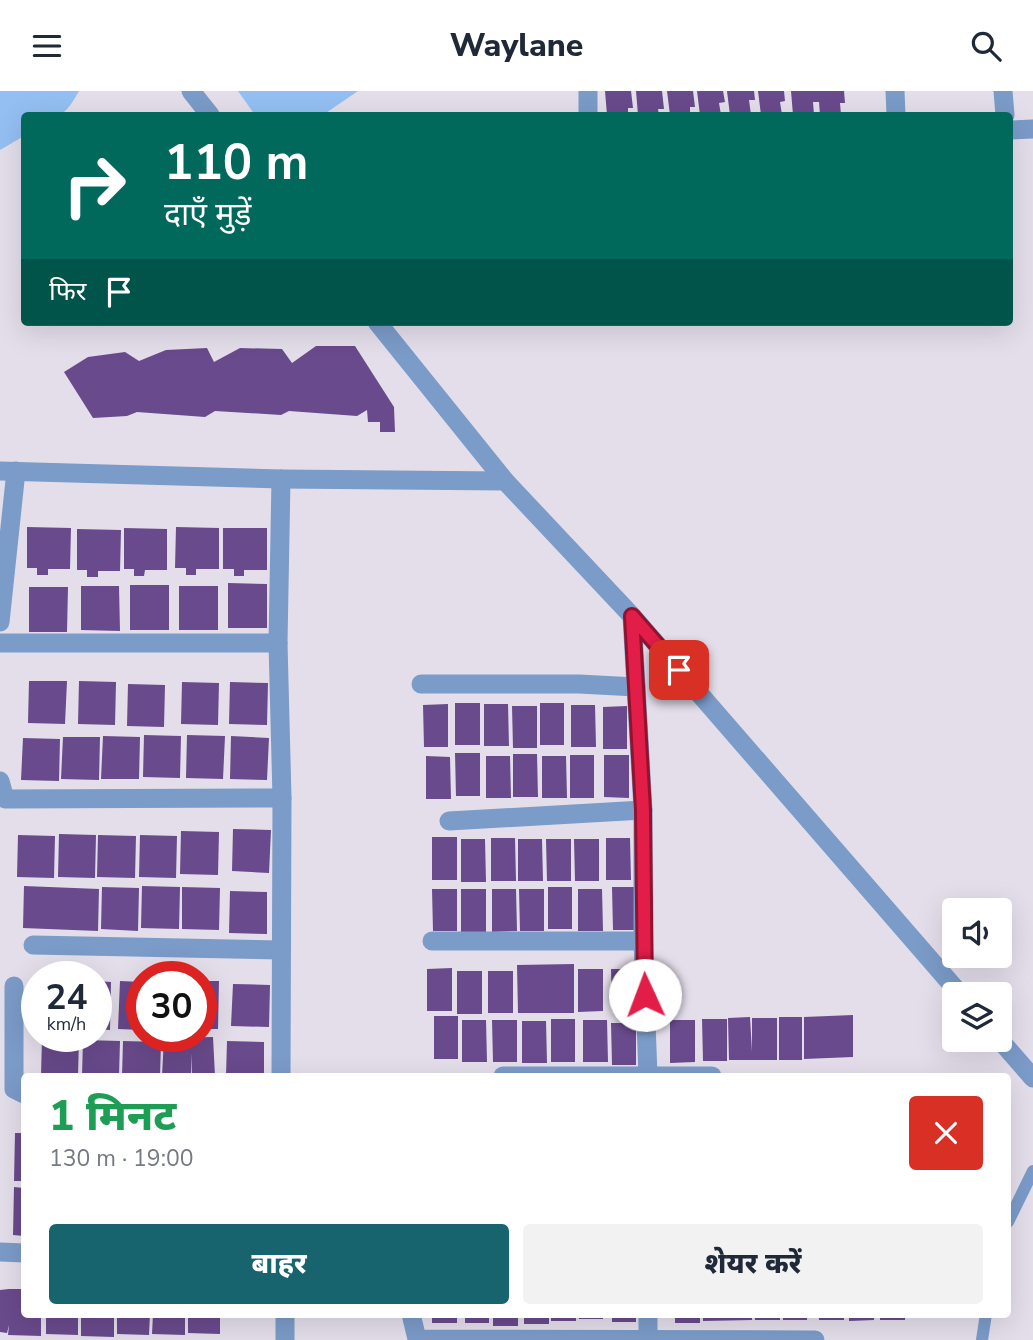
<!DOCTYPE html>
<html lang="hi">
<head>
<meta charset="utf-8">
<style>
  :root { --surface:#fff; --page:#f2f2f3; --text:#1f2937; --muted:#747a83; --accent:#18646e }
  body { margin:0; font-family:"Nunito Sans","Noto Sans Devanagari",sans-serif; background:var(--page); color:var(--text); height:100vh; display:flex; flex-direction:column; font-size:26px; white-space:nowrap }
  * { box-sizing:border-box; margin:0 }
  p { font-size:23px; color:var(--muted) }
  .icon { flex:none; width:38px; height:38px; fill:none; stroke:currentColor; stroke-width:2; stroke-linecap:round; stroke-linejoin:round }
  .map { position:relative; flex:1; overflow:hidden }
  .panel { position:absolute; left:21px; top:982px; width:990px; height:245px; display:flex; flex-direction:column; background:var(--surface); border-radius:7px; box-shadow:0 7px 28px #0002 }
  .panel>* { flex:none }
  .guide { position:absolute; left:21px; top:21px; width:992px; height:214px; border-radius:7px; box-shadow:0 7px 28px #0002; background:#00695c; color:#fff; overflow:hidden }
  .controls { position:absolute; left:942px; top:807px; display:grid; gap:14px }
  .controls a { display:grid; place-items:center; width:70px; height:70px; border-radius:7px; background:var(--surface); box-shadow:0 7px 28px #0002; font-size:35px }
  .speed { position:absolute; left:21px; top:870px; display:flex; gap:14px; font-size:35px; font-weight:700; text-align:center }
  .speed>* { display:grid; place-content:center; width:91px; height:91px; border-radius:50%; background:var(--surface); box-shadow:0 7px 28px #0002; line-height:1 }
  .speed small { font-size:18px; font-weight:400 }
  .speed .limit { border:10px solid #d22; background:#fff; color:#111 }
  .pin { position:absolute; display:grid; place-items:center; width:60px; height:60px; color:#fff; margin:-30px; border-radius:14px; box-shadow:0 4px 10px #0006 }
  .me { position:absolute; width:77px; margin:-38px; rotate:358deg; stroke-linejoin:round; filter:drop-shadow(0 0 5px #0008) }
  .turn { display:flex; align-items:center; gap:24px; height:147px; padding:0 28px; font-size:32px }
  .turn .icon { width:91px; height:91px; stroke-width:2.5 }
  .turn b { display:block; font-size:49px; line-height:60px }
  .then { display:flex; align-items:center; height:66px; padding:0 28px; background:#0003; gap:14px; font-size:26px }
  .round { display:grid; place-items:center; flex:none; width:74px; height:74px; border-radius:7px; background:var(--page) }
  .headline { display:flex; align-items:center; justify-content:space-between; height:119px; padding:0 28px }
  h1 { font-size:42px; font-weight:800; line-height:52px; color:#1e9e55 }
  .action { display:flex; gap:14px; margin-top:auto; padding:14px 28px }
  .action a { flex:1; height:80px; border-radius:7px; background:var(--accent); color:#fff; font-size:28px; font-weight:800; line-height:80px; text-align:center }
  .action a+a { background:var(--page); color:var(--text) }
  header { display:flex; justify-content:space-between; align-items:center; height:91px; padding:0 28px; background:var(--surface); font-size:32px; font-weight:800 }
  .map>svg:first-child { display:block }
  .water { fill:#94bff2 }
  .building { fill:#694a8c }
  .lines { fill:none; stroke-linecap:round; stroke-linejoin:round }
  .service { stroke:#7b9bc8; stroke-width:12 }
  .minor { stroke:#7b9bc8; stroke-width:19 }
  .route-casing { stroke:#92132f; stroke-width:18 }
  .route { stroke:#e11d48; stroke-width:12 }
</style>
</head>
<body>
<header><svg class="icon" aria-label="menu" viewBox="0 0 24 24"><path d="M4 6h16M4 12h16M4 18h16"/></svg>Waylane<svg class="icon" aria-label="search" viewBox="0 0 24 24"><circle cx="10" cy="10" r="6"/><path d="M15 15l6 6"/></svg></header>
<div class="map">
<svg width="1033" height="1249" viewBox="0 0 1033 1249">
  <rect width="100%" height="100%" fill="#e3deea"/>
  <g class="water">
    <path d="M0 0H79C61 32 59 24 24 24V45L0 59Z"/>
    <polygon points="238,0 358,0 323,24 255,24"/>
  </g>
  <g class="building">
    <polygon points="605,0 631,0 633,17 628,17 628,24 607,24"/>
    <polygon points="636,0 662,0 664,18 658,18 659,24 638,24"/>
    <polygon points="667,0 693,0 695,16 690,16 690,24 670,24"/>
    <polygon points="697,0 723,0 725,11 719,12 721,24 700,24"/>
    <polygon points="727,0 754,0 755,9 749,9 751,24 730,24"/>
    <polygon points="758,0 784,0 785,10 780,11 782,24 761,24"/>
    <polygon points="791,0 844,0 845,12 840,12 841,24 820,24 819,11 813,11 814,24 793,24"/>
    <polygon points="316,255 355,255 394,316 395,341 380,341 380,331 368,331 367,319 357,325 289,320 281,324 215,320 205,326 137,321 127,325 93,327 64,281 88,266 125,261 139,270 166,259 207,257 214,271 240,257 282,258 292,272"/>
    <polygon points="27,436 71,437 70,478 48,478 48,484 37,484 37,477 27,477"/>
    <polygon points="176,436 219,437 219,478 196,478 196,484 186,484 186,477 175,477"/>
    <polygon points="124,437 167,438 167,479 145,479 144,485 134,485 134,478 124,478"/>
    <polygon points="223,437 267,437 267,479 244,479 244,485 234,485 234,478 223,478"/>
    <polygon points="77,438 121,439 120,480 98,480 98,486 87,486 87,479 77,479"/>
    <polygon points="228,492 267,493 267,537 228,537"/>
    <rect x="130" y="494" width="39" height="45"/>
    <polygon points="81,495 119,495 120,540 81,539"/>
    <rect x="179" y="495" width="39" height="44"/>
    <polygon points="29,496 68,496 67,541 29,541"/>
    <polygon points="29,590 67,590 65,633 28,632"/>
    <polygon points="79,590 116,591 115,634 78,633"/>
    <polygon points="182,591 219,592 218,634 181,633"/>
    <polygon points="230,591 268,592 267,634 229,633"/>
    <polygon points="128,593 165,594 164,636 127,635"/>
    <rect x="455" y="612" width="25" height="42"/>
    <rect x="540" y="612" width="24" height="42"/>
    <polygon points="448,613 448,656 424,656 423,614"/>
    <polygon points="484,613 508,613 509,655 484,655"/>
    <polygon points="571,614 595,614 596,656 571,656"/>
    <polygon points="512,615 537,615 537,657 513,657"/>
    <polygon points="627,615 627,658 603,658 603,616"/>
    <polygon points="144,644 181,645 180,687 143,686"/>
    <polygon points="187,644 225,645 223,688 186,687"/>
    <polygon points="103,645 140,646 139,688 101,688"/>
    <polygon points="231,645 269,647 267,689 230,688"/>
    <polygon points="63,646 100,646 99,689 61,688"/>
    <polygon points="23,647 60,648 59,690 21,689"/>
    <polygon points="455,662 480,662 480,705 456,705"/>
    <polygon points="513,663 537,663 538,706 513,706"/>
    <rect x="570" y="664" width="24" height="43"/>
    <polygon points="604,664 629,664 629,707 604,706"/>
    <polygon points="426,665 450,666 451,708 426,708"/>
    <polygon points="486,665 510,665 511,707 486,707"/>
    <polygon points="542,665 566,665 567,707 542,707"/>
    <polygon points="233,738 271,739 269,782 232,780"/>
    <polygon points="181,740 219,741 218,784 180,783"/>
    <polygon points="59,743 96,744 95,787 58,786"/>
    <polygon points="18,744 55,745 54,787 17,786"/>
    <polygon points="98,744 136,745 135,787 97,786"/>
    <polygon points="140,744 177,745 176,787 139,786"/>
    <rect x="432" y="746" width="25" height="43"/>
    <polygon points="491,747 515,747 516,790 491,790"/>
    <polygon points="606,747 630,747 631,789 606,789"/>
    <polygon points="461,748 485,748 486,791 461,791"/>
    <polygon points="518,748 542,748 543,790 518,790"/>
    <polygon points="546,748 571,748 571,790 547,790"/>
    <polygon points="574,748 599,748 599,790 575,790"/>
    <polygon points="24,795 99,798 98,840 23,837"/>
    <polygon points="142,795 180,796 179,838 141,837"/>
    <polygon points="102,796 139,797 138,840 101,838"/>
    <polygon points="182,796 220,797 219,839 182,838"/>
    <rect x="548" y="796" width="24" height="42"/>
    <polygon points="612,796 637,796 637,839 613,839"/>
    <polygon points="432,798 457,798 457,840 433,840"/>
    <rect x="461" y="798" width="25" height="43"/>
    <polygon points="492,798 516,798 517,840 492,841"/>
    <polygon points="519,798 544,798 544,840 520,840"/>
    <polygon points="578,798 602,798 603,840 578,840"/>
    <polygon points="230,800 267,801 267,843 229,842"/>
    <polygon points="574,873 574,922 518,922 517,874"/>
    <polygon points="452,877 452,920 427,920 427,878"/>
    <polygon points="578,878 603,878 603,920 578,921"/>
    <polygon points="611,878 636,878 636,920 612,920"/>
    <rect x="457" y="880" width="25" height="43"/>
    <rect x="488" y="880" width="25" height="42"/>
    <polygon points="96,890 111,891 110,939 96,938"/>
    <polygon points="120,890 142,891 142,939 118,938"/>
    <polygon points="201,890 219,890 218,938 201,938"/>
    <polygon points="233,893 270,894 269,936 231,935"/>
    <polygon points="853,924 853,966 804,968 804,926"/>
    <rect x="434" y="925" width="24" height="43"/>
    <polygon points="750,926 752,961 752,927 777,927 777,969 729,969 728,927"/>
    <rect x="779" y="926" width="23" height="43"/>
    <rect x="551" y="928" width="24" height="43"/>
    <polygon points="702,928 727,928 727,970 703,970"/>
    <polygon points="462,929 486,929 487,971 462,971"/>
    <polygon points="492,929 517,929 517,971 493,971"/>
    <polygon points="583,929 607,929 608,971 583,971"/>
    <polygon points="670,929 695,929 695,971 670,972"/>
    <polygon points="522,930 546,930 547,972 522,972"/>
    <polygon points="611,932 636,932 636,974 612,974"/>
    <polygon points="213,946 215,985 192,985 192,962 191,985 162,985 164,947"/>
    <polygon points="42,947 79,948 78,985 41,985"/>
    <polygon points="83,949 120,950 119,985 82,985"/>
    <polygon points="123,950 161,951 160,985 122,985"/>
    <polygon points="227,950 264,951 264,985 226,985"/>
    <polygon points="15,1042 24,1042 24,1090 14,1090"/>
    <polygon points="14,1096 24,1097 24,1145 13,1144"/>
    <polygon points="9,1198 24,1198 24,1223 41,1223 41,1245 8,1244 9,1234 7,1242 0,1241 0,1199"/>
    <polygon points="46,1223 78,1223 78,1244 46,1243"/>
    <polygon points="81,1223 114,1223 114,1246 81,1245"/>
    <polygon points="117,1223 150,1223 149,1244 117,1243"/>
    <polygon points="153,1223 185,1223 185,1244 152,1243"/>
    <polygon points="188,1223 220,1223 220,1243 188,1242"/>
    <rect x="432" y="1223" width="25" height="9"/>
    <rect x="465" y="1223" width="24" height="9"/>
    <rect x="493" y="1223" width="25" height="12"/>
    <rect x="524" y="1223" width="25" height="10"/>
    <rect x="551" y="1223" width="25" height="7"/>
    <rect x="579" y="1223" width="24" height="5"/>
    <rect x="612" y="1223" width="24" height="8"/>
    <rect x="675" y="1223" width="25" height="9"/>
    <polygon points="703,1223 752,1223 752,1229 703,1230"/>
    <rect x="755" y="1223" width="25" height="6"/>
    <rect x="783" y="1223" width="24" height="6"/>
    <rect x="819" y="1223" width="25" height="6"/>
    <polygon points="849,1223 874,1223 874,1229 849,1230"/>
    <rect x="880" y="1223" width="25" height="6"/>
  </g>
  <g class="lines">
    <g class="service">
      <polyline points="1008,1131 1033,1080"/>
      <polyline points="982,1249 986,1223"/>
    </g>
    <g class="minor">
      <polyline points="191,0 210,24"/>
      <polyline points="588,0 588,24"/>
      <polyline points="895,0 896,24"/>
      <polyline points="1003,0 1005,24"/>
      <polyline points="1010,39 1033,38"/>
      <polyline points="377,231 505,390 632,525 960,903"/>
      <polyline points="0,380 281,388 505,390"/>
      <polyline points="632,525 643,719 643,850 648,985"/>
      <polyline points="0,531 16,380"/>
      <polyline points="0,552 278,552"/>
      <polyline points="421,593 579,593 636,596"/>
      <polyline points="0,690 5,708 282,707"/>
      <polyline points="449,730 643,719"/>
      <polyline points="432,850 643,850"/>
      <polyline points="33,854 281,859"/>
      <polyline points="14,895 14,998 24,1003"/>
      <polyline points="999,948 1033,987"/>
      <polyline points="281,985 282,707 278,552 281,388"/>
      <polyline points="503,985 712,985"/>
      <polyline points="0,1161 24,1162"/>
      <polyline points="285,1223 285,1249"/>
      <polyline points="411,1223 417,1248 815,1249"/>
      <polyline points="648,1223 648,1249"/>
    </g>
  </g>
  <g class="lines">
    <defs>
      <polyline id="route" points="645,904 643,719 632,525 679,579"/>
    </defs>
    <use href="#route" class="route-casing"/>
    <use href="#route" class="route"/>
  </g>
</svg>
<div class="controls">
<a><svg class="icon" aria-label="sound" viewBox="0 0 24 24"><path d="M4 9h4l5-4v14l-5-4H4zM17 9q2 3 0 6"/></svg></a>
<a><svg class="icon" aria-label="layers" viewBox="0 0 24 24"><path d="M12 4l9 5-9 5-9-5zM3 14l9 5 9-5"/></svg></a>
</div>
<div class="speed"><div>24<small>km/h</small></div><div class="limit">30</div></div>
<div class="pin" style="left:679px;top:579px;background:#d93025"><svg class="icon" aria-label="arrive" viewBox="0 0 24 24"><path d="M6 21V4h12l-3 4 3 4H6"/></svg></div>
<svg class="me" style="left:645px;top:904px" viewBox="-20 -20 40 40"><circle r="19" fill="#fff"/><path d="M0-13L10 11 0 6-10 11z" fill="#e11d48"/></svg>
<div class="guide">
<div class="turn"><svg class="icon" aria-label="right" viewBox="0 0 24 24"><path d="M7 20v-9h11M14 6l5 5-5 5"/></svg><div><b>110 m</b>दाएँ मुड़ें</div></div>
<div class="then">फिर<svg class="icon" aria-label="arrive" viewBox="0 0 24 24"><path d="M6 21V4h12l-3 4 3 4H6"/></svg></div>
</div>
<section class="panel">
<div class="headline"><div><h1>1 मिनट</h1><p>130 m · 19:00</p></div><a class="round" style="background:#d93025;color:#fff"><svg class="icon" aria-label="close" viewBox="0 0 24 24"><path d="M6 6l12 12M18 6L6 18"/></svg></a></div>
<div class="action"><a>बाहर</a><a>शेयर करें</a></div>
</section>
</div>
</body>
</html>
